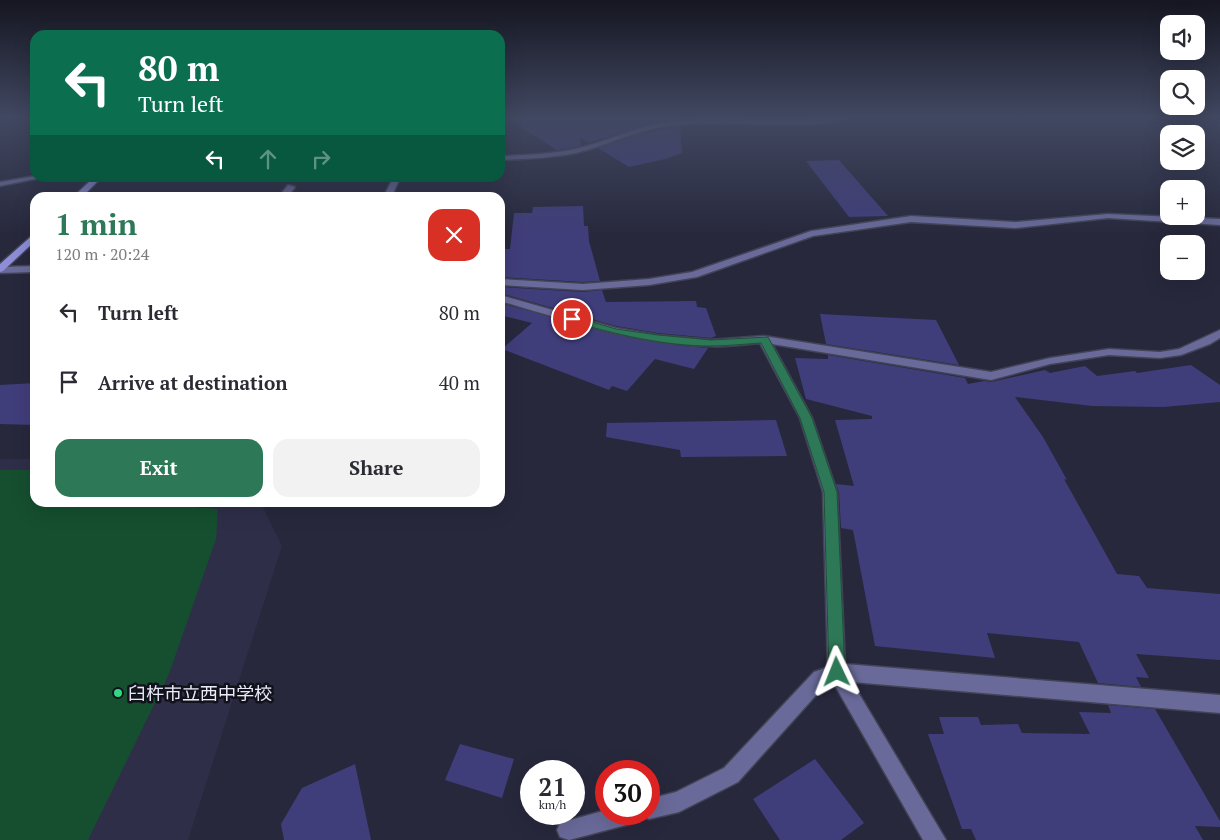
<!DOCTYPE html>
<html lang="en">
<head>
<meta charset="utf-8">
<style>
  :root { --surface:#fff; --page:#f2f2f3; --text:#2b2b33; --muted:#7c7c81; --accent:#2d7957 }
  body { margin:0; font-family:"PT Serif","Noto Sans JP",serif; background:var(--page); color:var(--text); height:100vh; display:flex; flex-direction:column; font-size:19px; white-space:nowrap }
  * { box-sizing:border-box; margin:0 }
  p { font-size:16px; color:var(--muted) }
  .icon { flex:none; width:28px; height:28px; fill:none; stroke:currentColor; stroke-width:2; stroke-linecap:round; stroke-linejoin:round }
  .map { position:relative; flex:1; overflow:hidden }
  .drawer { position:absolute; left:30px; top:192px; width:475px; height:315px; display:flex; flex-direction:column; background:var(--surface); border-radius:15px; box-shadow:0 5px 20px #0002 }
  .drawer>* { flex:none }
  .banner { position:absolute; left:30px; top:30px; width:475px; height:152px; border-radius:15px; box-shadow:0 5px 20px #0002; background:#0b6e4f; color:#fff; overflow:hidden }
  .tools { position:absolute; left:1160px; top:15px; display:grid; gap:10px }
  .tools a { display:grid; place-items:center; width:45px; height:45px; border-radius:10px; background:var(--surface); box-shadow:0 5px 20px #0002; font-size:25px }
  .speed { position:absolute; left:520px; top:760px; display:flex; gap:10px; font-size:25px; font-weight:700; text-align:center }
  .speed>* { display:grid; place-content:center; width:65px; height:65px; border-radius:50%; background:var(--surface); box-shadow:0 5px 20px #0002; line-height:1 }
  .speed small { font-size:12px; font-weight:400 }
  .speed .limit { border:8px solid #d22; background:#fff; color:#111 }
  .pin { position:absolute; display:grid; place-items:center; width:42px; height:42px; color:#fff; margin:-21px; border:2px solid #fff; border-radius:50%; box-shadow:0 1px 5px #0007 }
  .me { position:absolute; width:55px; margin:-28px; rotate:358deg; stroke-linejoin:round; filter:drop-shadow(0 0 4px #0008) }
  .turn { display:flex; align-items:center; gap:18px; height:105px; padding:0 25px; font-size:22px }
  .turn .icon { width:65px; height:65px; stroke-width:2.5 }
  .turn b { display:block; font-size:35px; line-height:42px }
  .lanes { display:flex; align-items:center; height:48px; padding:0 25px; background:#0003; justify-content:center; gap:25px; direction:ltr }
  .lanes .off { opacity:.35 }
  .round { display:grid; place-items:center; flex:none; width:52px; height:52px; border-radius:15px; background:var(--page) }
  .overview { display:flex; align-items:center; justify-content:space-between; height:85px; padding:0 25px }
  h1 { font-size:30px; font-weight:700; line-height:38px; color:var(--accent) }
  .action { display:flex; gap:10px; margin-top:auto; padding:10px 25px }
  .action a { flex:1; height:58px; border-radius:15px; background:var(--accent); color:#fff; font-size:20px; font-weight:700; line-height:58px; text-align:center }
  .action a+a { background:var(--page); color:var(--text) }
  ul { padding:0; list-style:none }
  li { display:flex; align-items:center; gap:15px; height:70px; padding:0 25px }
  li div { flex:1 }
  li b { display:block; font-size:19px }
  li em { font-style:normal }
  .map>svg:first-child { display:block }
  .built { fill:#2e2e49 }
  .green { fill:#154f2f }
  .building { fill:#403d7b }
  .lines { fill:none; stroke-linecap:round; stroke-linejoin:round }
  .street-casing { stroke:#424356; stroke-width:3 }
  .secondary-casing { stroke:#424356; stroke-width:3 }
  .street { fill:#696a99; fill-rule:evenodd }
  .secondary { fill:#8d8dd8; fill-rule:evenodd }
  .route { fill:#2d7957; stroke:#1d4f39 }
  .poi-dot { fill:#30d883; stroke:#11121b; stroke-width:2 }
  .labels { text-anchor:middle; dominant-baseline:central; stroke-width:5; stroke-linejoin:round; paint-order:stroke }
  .near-poi-label { font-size:18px; fill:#eaebf9; stroke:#11121b; text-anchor:start }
</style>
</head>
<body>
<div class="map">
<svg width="1220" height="840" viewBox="0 0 1220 840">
  <rect width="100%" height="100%" fill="#27283c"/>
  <polygon class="built" points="0,459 35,459 35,502 261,503 282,546 188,840 0,840"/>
  <polygon class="green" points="0,470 35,470 35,502 131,502 218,509 216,539 169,674 88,840 0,840"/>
  <g class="building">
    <polygon points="507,118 680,118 680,119 645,125 589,143 580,138 581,146 557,150"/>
    <polygon points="680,126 682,153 665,159 629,167 598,148 640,134"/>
    <polygon points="839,160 888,216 849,217 806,161"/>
    <polygon points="583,206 584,226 588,226 589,241 600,281 583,282 500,277 500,249 510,249 514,213 532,213 533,207"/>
    <polygon points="500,287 583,292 602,290 606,302 696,301 697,307 706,308 716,336 711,338 658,333 616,326 500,293"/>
    <polygon points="500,303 630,338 683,346 708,348 694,369 655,359 627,391 612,386 609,390 502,349 532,323 500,315"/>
    <polygon points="820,314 936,320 959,365 826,344"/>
    <polygon points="828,355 965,378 968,384 984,381 991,382 1045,370 1050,373 1085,366 1097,376 1135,371 1137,373 1191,365 1220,385 1220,402 1163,407 1092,406 1015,397 1043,437 1067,480 1064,479 1117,574 1139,576 1147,588 1220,594 1220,660 1136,654 1149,678 1136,677 1141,687 1098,683 1079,642 987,633 995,658 875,646 853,530 841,528 839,492 836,484 854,486 835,420 872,419 872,416 806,399 795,358 828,359"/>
    <polygon points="35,383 35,425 0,424 0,385"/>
    <polygon points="776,420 787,456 681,457 680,450 606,437 607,423"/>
    <polygon points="1108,705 1155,709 1220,821 1220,827 1195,826 1203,840 976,840 971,829 962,829 928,734 944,734 939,717 978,717 981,725 1018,724 1022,733 1090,734 1079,712 1111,713"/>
    <polygon points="460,744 514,759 502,798 445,780"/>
    <polygon points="815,759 864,823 841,840 780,840 753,799"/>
    <polygon points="355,764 371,840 284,840 281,824 302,788"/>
  </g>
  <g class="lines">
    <defs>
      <g id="street">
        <path d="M831 118H846C828 129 739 123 713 123 692 123 670 124 649 130 624 136 601 147 576 153 551 158 525 159 500 160V156C528 155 556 154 583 147 612 139 638 126 667 122 722 115 777 125 831 118Z"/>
        <polygon points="35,176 40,178 0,186 0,182"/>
        <polygon points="393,178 400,178 391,198 383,198"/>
        <polygon points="288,185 295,187 287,198 278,198"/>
        <polygon points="1108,214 1220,219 1220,225 1108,218 1015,228 911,222 813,236 697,277 649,285 583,290 500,285 500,279 583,284 649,279 692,272 811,231 911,216 1015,222"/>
        <polygon points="35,266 35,272 0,273 0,267"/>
        <path d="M500 295 616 328 658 335 711 340 764 336 991 372 1050 358 1109 349 1160 352 1179 349 1220 330V338L1210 344 1181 355 1160 358 1109 355 1050 364 991 380 772 344 812 418 837 492 845 664 1220 695V713L852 682 946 840H923L833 682 826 684 738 782 679 812 649 819 642 816 641 814H649V799L676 792 724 768 814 672 828 667 823 492 800 418 760 343C744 344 727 347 710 346 638 345 569 321 500 301Z"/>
        <polygon points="606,810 606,814 640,814 637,821 630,824 569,840 560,837 557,830 560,823"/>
      </g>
      <g id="secondary">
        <polygon points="93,178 101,178 81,198 72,198"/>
        <polygon points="35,233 35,241 3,271 0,272 0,264"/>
      </g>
    </defs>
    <use href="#street" class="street-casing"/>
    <use href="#secondary" class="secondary-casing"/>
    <use href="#street" class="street"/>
    <use href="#secondary" class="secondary"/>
  </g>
  <linearGradient id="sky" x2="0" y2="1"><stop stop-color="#151621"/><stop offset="0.5" stop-color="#414861"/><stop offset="1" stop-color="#414861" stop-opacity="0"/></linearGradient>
  <rect width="1220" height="235" fill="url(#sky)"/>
  <path class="route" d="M572 316 616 329 658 335 711 340 768 337 812 418 837 492 845 672 842 677 837 680 831 677 829 672 824 492 800 418 761 343C745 344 728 346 711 346 663 346 615 334 569 321V317Z"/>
  <circle class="poi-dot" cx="118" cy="693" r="5"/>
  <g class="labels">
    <g class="near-poi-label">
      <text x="128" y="693">臼杵市立西中学校</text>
    </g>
  </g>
</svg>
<div class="tools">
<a><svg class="icon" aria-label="sound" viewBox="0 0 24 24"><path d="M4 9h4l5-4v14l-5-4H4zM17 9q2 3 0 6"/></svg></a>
<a><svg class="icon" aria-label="search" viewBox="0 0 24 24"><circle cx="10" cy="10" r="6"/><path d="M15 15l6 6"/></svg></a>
<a><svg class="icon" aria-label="layers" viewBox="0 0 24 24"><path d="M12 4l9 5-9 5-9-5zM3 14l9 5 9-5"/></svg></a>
<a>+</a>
<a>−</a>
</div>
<div class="speed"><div>21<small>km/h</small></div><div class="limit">30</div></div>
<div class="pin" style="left:572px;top:319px;background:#d93025"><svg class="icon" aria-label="arrive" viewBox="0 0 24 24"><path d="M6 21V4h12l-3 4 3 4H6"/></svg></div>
<svg class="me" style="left:837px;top:672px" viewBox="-20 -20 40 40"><path d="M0-17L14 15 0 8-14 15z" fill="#2d7957" stroke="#fff" stroke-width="4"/></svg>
<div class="banner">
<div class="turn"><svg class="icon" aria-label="left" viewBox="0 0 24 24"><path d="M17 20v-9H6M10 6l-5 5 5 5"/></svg><div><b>80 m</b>Turn left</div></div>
<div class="lanes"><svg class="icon" aria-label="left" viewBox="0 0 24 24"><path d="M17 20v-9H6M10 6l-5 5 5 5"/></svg><svg class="icon off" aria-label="ahead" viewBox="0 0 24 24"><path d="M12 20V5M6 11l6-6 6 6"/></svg><svg class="icon off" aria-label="right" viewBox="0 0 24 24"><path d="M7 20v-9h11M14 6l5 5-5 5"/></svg></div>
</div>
<section class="drawer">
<div class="overview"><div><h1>1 min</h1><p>120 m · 20:24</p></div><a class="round" style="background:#d93025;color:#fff"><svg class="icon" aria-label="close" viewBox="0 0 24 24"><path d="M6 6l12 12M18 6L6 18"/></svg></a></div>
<ul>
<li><svg class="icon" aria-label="left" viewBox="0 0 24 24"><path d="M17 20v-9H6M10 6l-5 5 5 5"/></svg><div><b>Turn left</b></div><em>80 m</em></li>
<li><svg class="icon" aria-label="arrive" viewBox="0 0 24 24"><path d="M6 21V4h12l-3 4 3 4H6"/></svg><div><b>Arrive at destination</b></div><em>40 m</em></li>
</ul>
<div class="action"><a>Exit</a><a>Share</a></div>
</section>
</div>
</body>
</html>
